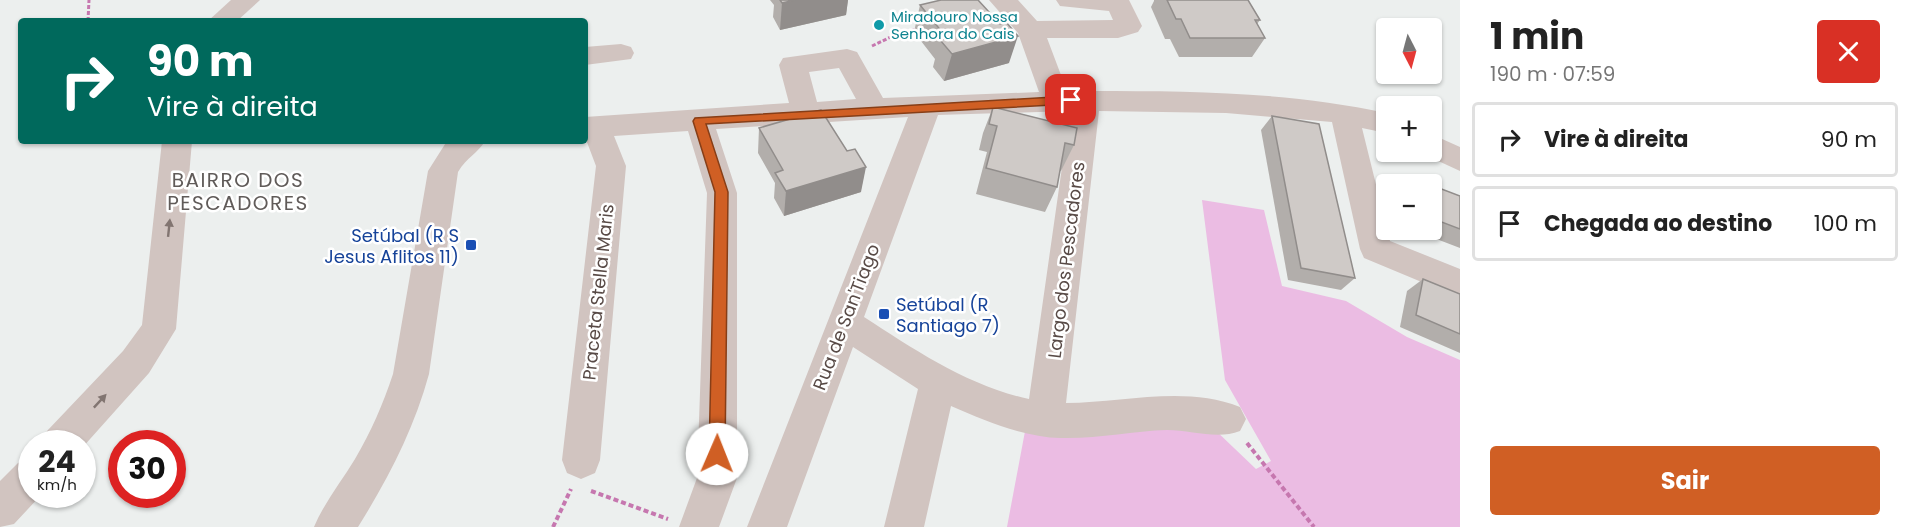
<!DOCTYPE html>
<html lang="pt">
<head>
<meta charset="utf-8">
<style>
  :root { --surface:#fff; --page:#f2f2f2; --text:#222; --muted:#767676; --line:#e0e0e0; --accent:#d05f24 }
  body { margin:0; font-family:Poppins,sans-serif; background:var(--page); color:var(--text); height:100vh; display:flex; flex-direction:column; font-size:22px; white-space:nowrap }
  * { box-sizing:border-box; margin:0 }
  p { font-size:20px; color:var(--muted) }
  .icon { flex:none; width:33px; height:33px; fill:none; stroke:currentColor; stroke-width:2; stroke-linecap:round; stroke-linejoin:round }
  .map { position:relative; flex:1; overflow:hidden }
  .panel { display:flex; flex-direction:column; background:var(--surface); width:450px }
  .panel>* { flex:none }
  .guide { position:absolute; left:18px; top:18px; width:570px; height:126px; border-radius:6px; box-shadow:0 2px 4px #0004; background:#00695c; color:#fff; overflow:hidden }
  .needle { width:39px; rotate:174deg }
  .buttons { position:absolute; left:1376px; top:18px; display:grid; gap:12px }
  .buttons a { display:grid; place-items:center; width:66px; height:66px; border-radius:6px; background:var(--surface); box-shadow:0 2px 4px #0004; font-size:30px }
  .speed { position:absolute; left:18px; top:430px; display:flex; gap:12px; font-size:30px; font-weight:700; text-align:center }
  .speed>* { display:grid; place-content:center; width:78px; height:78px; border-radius:50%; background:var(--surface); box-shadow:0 2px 4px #0004; line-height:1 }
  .speed small { font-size:15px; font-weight:400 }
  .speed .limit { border:9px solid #d22; background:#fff; color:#111 }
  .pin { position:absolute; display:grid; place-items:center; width:51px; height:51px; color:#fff; margin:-26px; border-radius:12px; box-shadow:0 3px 9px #0006 }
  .me { position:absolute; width:66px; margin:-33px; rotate:1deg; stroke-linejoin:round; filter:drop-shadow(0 0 4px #0008) }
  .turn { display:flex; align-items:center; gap:21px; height:126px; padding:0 30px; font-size:27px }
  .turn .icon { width:78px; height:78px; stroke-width:2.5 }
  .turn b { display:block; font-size:42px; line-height:51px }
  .round { display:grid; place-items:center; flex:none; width:63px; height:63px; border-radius:6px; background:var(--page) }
  .headline { display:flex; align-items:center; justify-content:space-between; height:102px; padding:0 30px }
  h1 { font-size:36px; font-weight:700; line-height:45px }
  .primary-button { display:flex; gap:12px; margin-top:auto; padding:12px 30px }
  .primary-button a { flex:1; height:69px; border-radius:6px; background:var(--accent); color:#fff; font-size:24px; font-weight:700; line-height:69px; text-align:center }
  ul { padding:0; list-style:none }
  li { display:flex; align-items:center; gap:18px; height:75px; margin:0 12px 9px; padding:0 18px; border:3px solid var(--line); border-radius:6px }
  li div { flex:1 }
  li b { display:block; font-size:22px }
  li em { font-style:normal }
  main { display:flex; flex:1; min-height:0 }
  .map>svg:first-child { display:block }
  .green { fill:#ebbce3 }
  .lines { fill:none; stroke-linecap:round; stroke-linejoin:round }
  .path-far1 { stroke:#c677af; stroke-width:3; stroke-dasharray:4 2; stroke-linecap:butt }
  .path { stroke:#c677af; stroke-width:4; stroke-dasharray:5 3; stroke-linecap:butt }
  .minor { fill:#d1c4c0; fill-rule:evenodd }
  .wall { fill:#b2aeab }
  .shaded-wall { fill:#918d8b }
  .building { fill:#cfcac7; stroke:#918d8b; stroke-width:1.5 }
  .oneway { fill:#827571 }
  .route { fill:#d05f24; stroke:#873e17; stroke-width:1.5 }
  .culture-dot { fill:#0f9aa8; stroke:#fff; stroke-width:2 }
  .transit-dot { fill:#1a4fb4; stroke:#fff; stroke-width:2 }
  .labels { text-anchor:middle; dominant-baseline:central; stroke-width:5; stroke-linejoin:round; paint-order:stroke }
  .far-culture-label { font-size:15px; fill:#0d838f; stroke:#fff; text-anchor:start }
  .transit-label { font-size:18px; fill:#164399; stroke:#fff; text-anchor:end }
  .street-label { font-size:18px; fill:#584a46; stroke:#fff }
  .neighbourhood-label { font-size:20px; letter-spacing:1.5px; fill:#605b59; stroke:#fff }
</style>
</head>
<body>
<main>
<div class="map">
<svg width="1460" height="527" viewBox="0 0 1460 527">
  <rect width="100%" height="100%" fill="#ecefee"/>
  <polygon class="green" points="1202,200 1264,210 1282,286 1346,301 1407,337 1460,360 1460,527 1007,527 1026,426 1212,427 1256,469 1271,461 1225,380"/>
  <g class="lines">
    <g class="path-far1">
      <polyline points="88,21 89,0"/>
      <polyline points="872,46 897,34 918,29"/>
    </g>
    <g class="path">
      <polyline points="1247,443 1314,527"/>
      <polyline points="591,491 668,519"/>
      <polyline points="553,527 571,489"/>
    </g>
    <g class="minor">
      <polygon points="231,0 260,0 237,21 208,21"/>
      <path d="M989 0H1018L1037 21 1113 20 1109 11 1060 6 1056 0H1129L1142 26 1138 32 1118 38H1047L1067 91C1174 91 1281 90 1386 113V133L1362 128 1390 241 1460 269V298L1364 258 1360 249 1332 122 1226 113 1099 111 1066 403C1123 403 1184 385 1240 407L1246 419 1240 431C1217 440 1192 430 1167 430 1132 431 1097 439 1061 438 1023 437 986 421 951 406L924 527H884L918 389 853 347 787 527H747L908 117 716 129 737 193V478L719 527H679L697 478 707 193 688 131 614 136 626 166 600 460 595 473 581 479 567 473 562 460 596 166 585 137V117L789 103 779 65 783 58 847 49 857 52 883 98 1039 92 1018 33ZM839 68 856 99 817 102 809 72ZM1070 111 1029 399C968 386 915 350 864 317L938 115Z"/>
      <polygon points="621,44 631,47 634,53 631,59 585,65 585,47"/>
      <polygon points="1431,134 1460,147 1460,171 1421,153 1431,152"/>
      <polygon points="162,141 192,141 176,329 149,373 82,448 82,444 42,444 47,431 123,351 142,325"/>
      <path d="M447 141H485C478 153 467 157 458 172L429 374C414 429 388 479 358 527H314C324 503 341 482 355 459 371 432 383 404 393 374L428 171Z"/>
      <polygon points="32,457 32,495 41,495 14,524 0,527 0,481 18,463"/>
    </g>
  </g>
  <g class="wall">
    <polygon points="770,0 848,0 846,15 780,30 773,17 774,5"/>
    <polygon points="1154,0 1248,0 1260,20 1257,24 1265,38 1252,57 1179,57 1170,39 1165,39 1151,7 1154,1"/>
    <polygon points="920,5 1009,63 944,81 933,67 935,59 914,32"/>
    <polygon points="993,107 1074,145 1061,171 1060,171 1057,187 1045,212 976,194 987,152 979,150 983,133"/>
    <polygon points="1272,116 1355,278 1341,290 1288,280 1261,130"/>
    <polygon points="759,128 861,192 784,216 774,198 775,183 758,153"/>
    <polygon points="1431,185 1460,196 1460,248 1413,230 1431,230"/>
    <polygon points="1423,279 1460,294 1460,353 1400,327 1407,291"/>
  </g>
  <g class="shaded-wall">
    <polygon points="795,0 848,0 846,15 780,30 782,3"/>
    <polygon points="1018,36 1009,63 944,81 952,54"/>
    <polygon points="866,167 861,192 784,216 786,191"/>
  </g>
  <g class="building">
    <polygon points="780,0 795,0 782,3"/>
    <polygon points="941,0 978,0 1000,24 1006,22 1018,36 952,54 940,40 947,38 920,5"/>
    <polygon points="1167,0 1248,0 1260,20 1255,20 1265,38 1190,38 1181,19 1176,19"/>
    <polygon points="993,107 1077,128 1074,145 1065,143 1057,187 986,168 997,126 989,124"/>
    <polygon points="821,110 847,151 855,149 866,167 786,191 775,173 783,170 759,128"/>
    <polygon points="1272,116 1319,124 1355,278 1301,268"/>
    <polygon points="1416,180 1430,184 1415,184"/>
    <polygon points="1431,185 1460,196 1460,229 1431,218"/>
    <polygon points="1423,279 1460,294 1460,334 1416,315"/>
  </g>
  <defs><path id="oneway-solid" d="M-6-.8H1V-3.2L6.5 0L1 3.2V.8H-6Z" transform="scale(1.5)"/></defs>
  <g class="oneway">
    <use href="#oneway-solid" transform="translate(169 228) rotate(-84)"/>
    <use href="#oneway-solid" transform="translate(100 401) rotate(-47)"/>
  </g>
  <polygon class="route" points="1071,96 1077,100 1071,104 706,124 728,192 725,454 723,460 717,462 712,460 709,454 715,192 693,121 695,118"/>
  <circle class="culture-dot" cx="879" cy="25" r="6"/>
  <g class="transit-dot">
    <rect x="465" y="239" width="12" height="12" rx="3"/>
    <rect x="878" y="308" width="12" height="12" rx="3"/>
  </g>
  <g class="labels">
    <g class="far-culture-label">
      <text x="891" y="16">Miradouro Nossa<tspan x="891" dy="17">Senhora do Cais</tspan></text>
    </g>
    <g class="transit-label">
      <text x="459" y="235">Setúbal (R S<tspan x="459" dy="21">Jesus Aflitos 11)</tspan></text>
      <text x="896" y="304" text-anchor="start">Setúbal (R<tspan x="896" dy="21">Santiago 7)</tspan></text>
    </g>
    <g class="street-label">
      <text transform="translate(1066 260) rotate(-83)">Largo dos Pescadores</text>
      <text transform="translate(598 292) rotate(-84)">Praceta Stella Maris</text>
      <text transform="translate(846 317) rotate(-69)">Rua de San'Tiago</text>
    </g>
    <g class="neighbourhood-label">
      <text x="238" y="180">BAIRRO DOS<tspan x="238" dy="23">PESCADORES</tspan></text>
    </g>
  </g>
</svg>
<div class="buttons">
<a><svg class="needle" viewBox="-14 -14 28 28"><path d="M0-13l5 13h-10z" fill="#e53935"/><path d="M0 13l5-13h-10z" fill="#767676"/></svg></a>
<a>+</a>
<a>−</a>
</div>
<div class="speed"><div>24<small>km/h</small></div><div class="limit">30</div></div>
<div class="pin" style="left:1071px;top:100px;background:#d93025"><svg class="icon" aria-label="arrive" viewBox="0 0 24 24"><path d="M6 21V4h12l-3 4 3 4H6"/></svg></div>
<svg class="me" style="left:717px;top:454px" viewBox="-20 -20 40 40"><circle r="19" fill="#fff"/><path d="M0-13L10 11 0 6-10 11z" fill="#d05f24"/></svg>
<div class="guide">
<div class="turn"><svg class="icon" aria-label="right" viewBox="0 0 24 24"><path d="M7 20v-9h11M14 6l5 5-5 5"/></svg><div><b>90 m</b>Vire à direita</div></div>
</div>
</div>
<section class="panel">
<div class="headline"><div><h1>1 min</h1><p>190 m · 07:59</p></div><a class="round" style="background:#d93025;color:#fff"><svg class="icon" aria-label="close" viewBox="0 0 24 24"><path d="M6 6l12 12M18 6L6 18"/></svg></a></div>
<ul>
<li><svg class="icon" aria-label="right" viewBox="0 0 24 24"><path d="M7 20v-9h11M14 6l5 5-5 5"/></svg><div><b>Vire à direita</b></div><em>90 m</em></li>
<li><svg class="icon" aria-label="arrive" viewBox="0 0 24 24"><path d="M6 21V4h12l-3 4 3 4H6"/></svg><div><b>Chegada ao destino</b></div><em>100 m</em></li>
</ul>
<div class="primary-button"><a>Sair</a></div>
</section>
</main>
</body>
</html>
